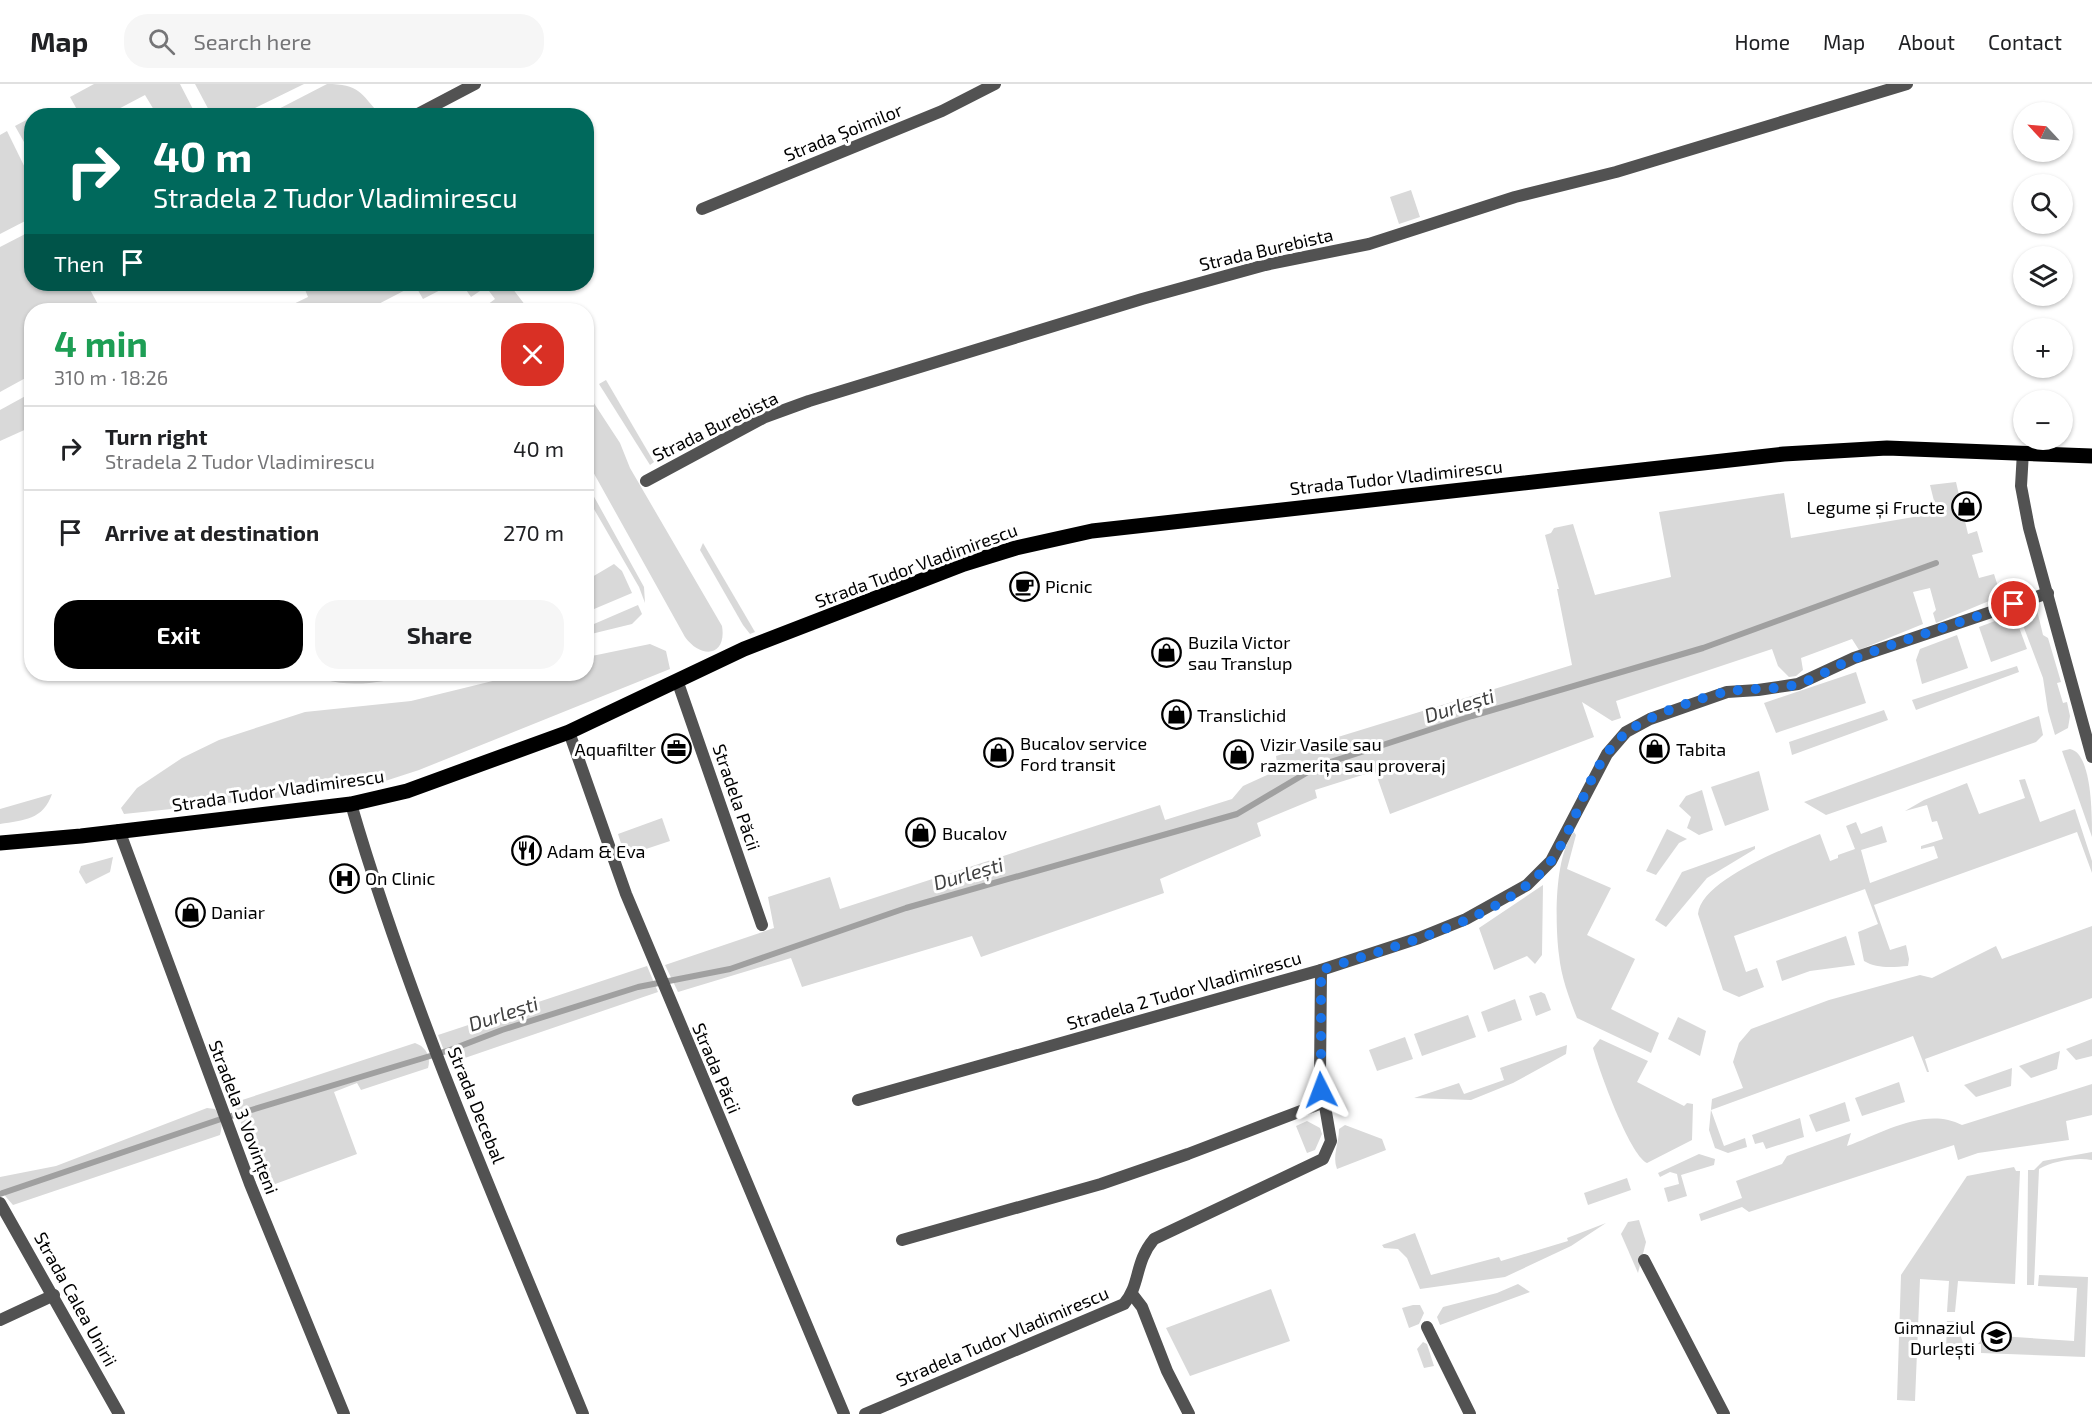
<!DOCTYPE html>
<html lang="en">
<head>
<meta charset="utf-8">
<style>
  :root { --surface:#fff; --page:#f6f6f6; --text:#202124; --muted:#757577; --line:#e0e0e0; --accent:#000 }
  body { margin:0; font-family:"Exo 2",sans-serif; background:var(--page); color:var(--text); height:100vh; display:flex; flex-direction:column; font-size:22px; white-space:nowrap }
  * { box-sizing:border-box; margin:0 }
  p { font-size:20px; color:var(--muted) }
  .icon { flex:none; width:33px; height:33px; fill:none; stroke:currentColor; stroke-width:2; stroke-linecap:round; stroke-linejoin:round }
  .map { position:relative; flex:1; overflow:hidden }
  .drawer { position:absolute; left:24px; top:219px; width:570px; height:378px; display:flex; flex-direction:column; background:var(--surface); border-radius:24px; box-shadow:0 2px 4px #0004 }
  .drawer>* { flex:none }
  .top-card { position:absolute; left:24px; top:24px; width:570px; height:183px; border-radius:24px; box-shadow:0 2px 4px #0004; background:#00695c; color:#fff; overflow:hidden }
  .needle { width:39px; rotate:296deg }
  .controls { position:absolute; left:2013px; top:18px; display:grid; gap:12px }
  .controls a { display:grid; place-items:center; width:60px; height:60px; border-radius:50%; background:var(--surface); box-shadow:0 2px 4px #0004; font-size:30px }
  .pin { position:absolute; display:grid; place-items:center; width:51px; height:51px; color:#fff; margin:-26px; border:3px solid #fff; border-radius:50%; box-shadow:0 2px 6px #0007 }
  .me { position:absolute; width:66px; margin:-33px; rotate:357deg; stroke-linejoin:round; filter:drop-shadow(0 0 4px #0008) }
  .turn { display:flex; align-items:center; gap:21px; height:126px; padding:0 30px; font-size:27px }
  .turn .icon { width:78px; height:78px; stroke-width:2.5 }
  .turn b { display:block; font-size:42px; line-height:51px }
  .then { display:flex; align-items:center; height:57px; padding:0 30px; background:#0003; gap:12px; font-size:22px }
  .round { display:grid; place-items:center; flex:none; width:63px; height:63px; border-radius:24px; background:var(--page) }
  .headline { display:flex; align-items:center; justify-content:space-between; height:102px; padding:0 30px }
  h1 { font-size:36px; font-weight:700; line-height:45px; color:#1e9e55 }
  .button { display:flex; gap:12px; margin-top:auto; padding:12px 30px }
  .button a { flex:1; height:69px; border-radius:24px; background:var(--accent); color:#fff; font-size:24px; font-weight:700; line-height:69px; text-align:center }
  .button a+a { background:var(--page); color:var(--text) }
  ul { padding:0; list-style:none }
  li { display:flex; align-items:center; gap:18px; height:84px; padding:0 30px; border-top:2px solid var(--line) }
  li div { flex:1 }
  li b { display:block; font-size:22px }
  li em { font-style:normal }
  header { display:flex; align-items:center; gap:36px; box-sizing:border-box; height:84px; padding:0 30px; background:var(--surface); border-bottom:2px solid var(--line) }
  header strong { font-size:28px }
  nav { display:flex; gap:33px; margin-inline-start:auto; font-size:21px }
  .search { width:420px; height:54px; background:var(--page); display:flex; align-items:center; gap:15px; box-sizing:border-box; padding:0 21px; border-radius:24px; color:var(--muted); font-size:22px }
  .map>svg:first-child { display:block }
  .green { fill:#d9d9d9 }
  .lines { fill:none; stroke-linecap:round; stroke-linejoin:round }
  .stream { stroke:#a0a0a0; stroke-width:6 }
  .minor { stroke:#525252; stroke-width:12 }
  .tertiary { stroke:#525252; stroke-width:12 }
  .primary { stroke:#000; stroke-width:15 }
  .route { stroke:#1a73e8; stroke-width:10; stroke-dasharray:0 18 }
  .labels { text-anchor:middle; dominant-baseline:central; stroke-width:6; stroke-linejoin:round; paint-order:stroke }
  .street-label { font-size:18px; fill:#000; stroke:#fff }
  .poi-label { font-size:18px; fill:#000; stroke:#fff; text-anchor:start }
  .water-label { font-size:20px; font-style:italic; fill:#414141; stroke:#fff }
</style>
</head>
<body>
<header>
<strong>Map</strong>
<div class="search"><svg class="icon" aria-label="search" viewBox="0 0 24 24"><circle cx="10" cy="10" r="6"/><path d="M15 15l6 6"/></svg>Search here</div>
<nav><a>Home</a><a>Map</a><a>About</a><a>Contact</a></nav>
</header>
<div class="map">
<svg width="2092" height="1330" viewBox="0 0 2092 1330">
  <rect width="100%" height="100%" fill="#fff"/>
  <g class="green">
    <polygon points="94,0 180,0 196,31 157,31 145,11 107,31 80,31 70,13"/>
    <polygon points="195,0 304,0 241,31 212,32"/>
    <path d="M327 0C359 0 361 9 380 31H362L351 27 342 26 331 31H267Z"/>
    <polygon points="30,34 31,54 24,58 15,42"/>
    <polygon points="7,47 31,96 31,134 0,150 0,51"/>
    <polygon points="1411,106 1420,133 1399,140 1390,113"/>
    <polygon points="31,147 32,200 72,200 75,205 87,200 101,226 32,226 31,291 0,308 0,163"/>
    <polygon points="311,200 452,200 423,215 415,201 367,226 281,226 308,213 304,203"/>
    <polygon points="462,200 509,200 529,226 491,226 487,221 495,215 486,203 471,213"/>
    <polygon points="606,296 654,378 650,381 599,300"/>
    <path d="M586 307 620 359 630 384 722 542C727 573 701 575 685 553L587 377Z"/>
    <polygon points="31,309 31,343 0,357 0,326"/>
    <polygon points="1956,398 1968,450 1977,447 1983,468 1972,471 1979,494 1994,490 2001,512 1936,539 1933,529 1936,526 1930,504 1913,508 1923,540 1859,566 1852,555 1801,574 1803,586 1796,592 1789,593 1778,582 1772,565 1616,617 1621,634 1612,637 1582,618 1594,653 1390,730 1375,687 1315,706 1317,714 1257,739 1261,752 1160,795 1164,809 981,873 972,852 802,903 791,874 678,908 665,881 774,844 768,813 830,793 840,825 1160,721 1165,736 1232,715 1243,702 1278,686 1276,672 1572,581 1557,505 1559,505 1545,451 1551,449 1554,444 1573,440 1595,511 1671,493 1659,428 1784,409 1791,454 1937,429 1930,401"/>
    <polygon points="587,400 644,503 645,519 639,503 587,413"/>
    <polygon points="703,459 755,548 750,550 743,541 700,466"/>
    <polygon points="614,480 622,487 632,509 587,528 587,496"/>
    <polygon points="638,521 642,530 632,540 587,551 587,543"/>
    <polygon points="2033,525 2037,526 2043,551 2048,554 2061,598 2057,599 2063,619 2067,618 2070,632 2068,644 2055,651 2048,627 2043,594 2018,528"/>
    <polygon points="2014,530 2027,565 1991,578 1979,543"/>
    <polygon points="1957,551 1968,584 1922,600 1916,576 1920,565"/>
    <polygon points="650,560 666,567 670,585 419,686 379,699 289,707 285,713 124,730 121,724 137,704 182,674 219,656 305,628 411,617 521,590 586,590 587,573"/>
    <polygon points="2017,582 2019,588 1916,626 1912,616"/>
    <polygon points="1856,588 1866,619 1776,649 1764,619"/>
    <path d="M362 590H409C387 599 350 603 326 596Z"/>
    <polygon points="1884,626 1888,636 1792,671 1789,658"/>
    <polygon points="2039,632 2043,651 2036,658 1826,731 1804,718"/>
    <path d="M2070 665C2092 669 2092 731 2092 753L2062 667Z"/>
    <polygon points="1759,687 1769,726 1725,742 1711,703"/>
    <path d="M2025 695 2040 738 2075 725 2092 777V789L2077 748 1874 821 1890 866 1906 861 1909 875 1908 882C1893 883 1877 885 1864 877L1858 848 1878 840 1865 805 1734 852 1746 888 1757 884 1764 903 1739 913 1723 906 1698 830C1701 795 1791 762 1820 750L1830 777 1838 774V771L1855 765 1846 742 1856 738 1861 750 1882 742 1887 758 1861 766 1870 799 1938 774 1934 762 1921 765V762L1943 755 1937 737 1932 738 1927 721 1905 727 1924 716 1967 699 1979 730 2025 714 2019 696Z"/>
    <polygon points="1702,706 1713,746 1699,751 1687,744 1691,733 1679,722 1686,712"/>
    <path d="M52 710C43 736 24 736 0 740V725Z"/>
    <polygon points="662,734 670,757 625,772 618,750"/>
    <polygon points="1667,745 1687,755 1679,759 1656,791 1646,787"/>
    <path d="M1574 748 1576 751 1567 785 1611 804 1587 851 1635 875 1611 925 1659 949 1651 969 1577 934C1569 914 1561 892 1559 871 1555 840 1554 772 1574 748Z"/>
    <polygon points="1755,762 1755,765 1707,794 1666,843 1655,836 1682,788"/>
    <polygon points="113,773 110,788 86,800 79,788 81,782"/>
    <polygon points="1543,801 1542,871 1535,880 1527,872 1494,886 1479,844"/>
    <polygon points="2092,842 2092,914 1925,975 1929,988 1927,988 1913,952 1711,1026 1724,1062 1745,1054 1747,1063 1728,1069 1715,1064 1709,1046 1712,1015 1743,1004 1733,978 1739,959 1751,945 1829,916 1920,891 1932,894 1996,862 2002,875"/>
    <polygon points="1846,852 1855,881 1810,887 1782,897 1776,877"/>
    <polygon points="647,882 658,908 459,976 456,971 446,972 438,951"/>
    <polygon points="1541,908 1545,910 1551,926 1536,932 1529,912"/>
    <polygon points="1515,915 1522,936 1488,948 1481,928"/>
    <polygon points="1468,931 1476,953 1422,972 1414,950"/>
    <polygon points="1678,933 1706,947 1700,972 1668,955"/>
    <polygon points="1405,953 1413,975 1377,987 1369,966"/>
    <path d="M1600 955 1648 977 1637 998 1684 1022 1687 1019 1693 1020 1692 1056 1647 1079C1629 1070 1599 986 1593 964Z"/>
    <polygon points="2092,955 2092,972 2076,976 2066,965"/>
    <path d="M415 959C427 963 431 974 428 984L361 1006 357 999 334 1008 357 1070 267 1103 233 1019Z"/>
    <polygon points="1567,961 1566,970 1513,999 1471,1016 1414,1014 1459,999 1464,1010 1504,996 1500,984"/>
    <polygon points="2060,967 2057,985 2031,994 2019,982"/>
    <polygon points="2012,984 2011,1002 1976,1013 1964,1001"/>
    <polygon points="1899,998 1905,1018 1862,1032 1855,1014"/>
    <path d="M2092 1000V1031L2066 1037 2069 1056 1978 1069 1958 1076 1954 1061 1749 1128 1742 1123 1701 1137 1699 1130 1742 1114 1736 1097 1782 1080 1787 1072 1851 1049 1847 1062C1883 1049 1925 1022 1962 1041Z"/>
    <polygon points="1845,1018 1850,1037 1816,1048 1809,1031"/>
    <path d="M207 1024 215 1025C222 1035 223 1040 220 1051L13 1121 0 1106V1093L56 1082Z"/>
    <polygon points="1800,1034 1804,1053 1766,1065 1763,1058 1755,1060 1752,1051"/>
    <polygon points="1307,1037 1320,1044 1322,1050 1315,1066 1307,1069 1296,1042"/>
    <path d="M1345 1041 1382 1055 1386 1066 1337 1085C1332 1071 1339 1060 1339 1045Z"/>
    <path d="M2092 1068V1076C2076 1073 2053 1077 2039 1085L2034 1201H2027L2028 1086H2034L2043 1077Z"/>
    <polygon points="1699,1070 1715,1075 1714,1081 1681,1091 1687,1112 1668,1118 1664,1104 1679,1100 1677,1090 1670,1088 1660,1093 1658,1089"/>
    <polygon points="2014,1083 2016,1087 2020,1087 2015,1200 1958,1197 1955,1228 1947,1228 1949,1197 1920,1195 1915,1317 1897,1316 1901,1191 1967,1092"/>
    <polygon points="1627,1094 1631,1106 1588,1121 1584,1109"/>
    <polygon points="1639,1136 1646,1158 1638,1189 1621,1150 1628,1138"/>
    <polygon points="1606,1139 1571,1162 1505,1193 1420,1205 1407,1174 1398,1165 1384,1164 1382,1161 1415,1149 1431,1191 1499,1173 1501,1177 1568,1157 1567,1154"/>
    <polygon points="2039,1191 2088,1193 2085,1273 1981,1269 1981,1260 1978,1260 1985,1251 2074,1257 2077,1204 2038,1202"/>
    <polygon points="1518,1200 1530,1208 1440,1241 1437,1233 1443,1223 1497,1209"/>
    <polygon points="1271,1205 1290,1257 1190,1292 1166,1244"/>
    <polygon points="1413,1221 1420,1221 1424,1229 1419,1240 1409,1244 1402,1224"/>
    <polygon points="1947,1237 1956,1237 1963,1259 1963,1269 1946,1268"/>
    <polygon points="1423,1258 1427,1260 1434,1282 1424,1284 1417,1265"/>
  </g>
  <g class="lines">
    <polyline class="stream" points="0,1110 218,1036 450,966 502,946 638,903 730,885 906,824 1237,730 1318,682 1472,632 1703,564 1936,479"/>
    <g class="minor">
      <polyline points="414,32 475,0"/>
      <polyline points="702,125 942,27 995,0"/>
      <polyline points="646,397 765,333 809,317 1142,215 1265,181 1369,160 1515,113 1616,88 1907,0"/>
      <polyline points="677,596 762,841"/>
      <polyline points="569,648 626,810 844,1330"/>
      <path d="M351 720C412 929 501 1129 583 1330"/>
      <polyline points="119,746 250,1100 344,1330"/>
      <polyline points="858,1016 1321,886 1419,854 1466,835 1527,801 1551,777 1607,670 1626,648 1650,635 1727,608 1758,606 1798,600 1854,574 2048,509"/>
      <polyline points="0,1119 119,1330"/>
      <polyline points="902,1156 1101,1100 1188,1070 1322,1019"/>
      <polyline points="1644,1176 1724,1330"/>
      <polyline points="1132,1210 1142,1223 1167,1287 1189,1330"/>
      <polyline points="0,1236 54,1211"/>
      <polyline points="1427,1243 1470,1330"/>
      <path d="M865 1330 1124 1220C1141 1200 1134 1179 1154 1155L1323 1075 1331 1057 1320 993 1321 886"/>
    </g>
    <polyline class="tertiary" points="2023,368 2021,402 2029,444 2092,673"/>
    <polyline class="primary" points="0,759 81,752 351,720 407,707 569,648 744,565 964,480 1016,464 1092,447 1784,370 1887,364 2092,372"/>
  </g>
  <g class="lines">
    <path class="route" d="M1321 1006V886C1387 864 1508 835 1551 777 1579 738 1588 680 1626 649 1645 633 1701 613 1726 608 1750 603 1774 607 1798 600 1818 594 1836 581 1856 574 1908 554 1962 538 2014 520"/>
  </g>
  <defs>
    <symbol id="shop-ring" viewBox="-11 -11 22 22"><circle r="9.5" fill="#fff" stroke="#000" stroke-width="1.5"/><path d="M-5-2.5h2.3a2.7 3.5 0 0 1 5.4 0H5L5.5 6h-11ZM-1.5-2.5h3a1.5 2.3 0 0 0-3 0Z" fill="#000"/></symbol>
    <symbol id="cafe-ring" viewBox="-11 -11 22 22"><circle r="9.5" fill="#fff" stroke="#000" stroke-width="1.5"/><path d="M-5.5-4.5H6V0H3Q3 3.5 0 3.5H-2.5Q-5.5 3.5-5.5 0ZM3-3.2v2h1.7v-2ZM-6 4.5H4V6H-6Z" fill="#000"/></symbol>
    <symbol id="office-ring" viewBox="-11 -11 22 22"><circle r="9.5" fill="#fff" stroke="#000" stroke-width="1.5"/><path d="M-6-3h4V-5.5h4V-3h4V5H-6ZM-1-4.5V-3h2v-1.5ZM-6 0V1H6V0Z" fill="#000"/></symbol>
    <symbol id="restaurant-ring" viewBox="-11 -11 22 22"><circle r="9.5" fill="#fff" stroke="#000" stroke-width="1.5"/><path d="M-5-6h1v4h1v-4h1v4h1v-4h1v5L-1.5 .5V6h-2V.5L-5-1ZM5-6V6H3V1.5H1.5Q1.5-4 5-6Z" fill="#000"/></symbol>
    <symbol id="hospital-ring" viewBox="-11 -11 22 22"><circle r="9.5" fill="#fff" stroke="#000" stroke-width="1.5"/><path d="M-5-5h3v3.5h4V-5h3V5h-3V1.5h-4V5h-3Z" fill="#000"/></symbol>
    <symbol id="school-ring" viewBox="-11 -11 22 22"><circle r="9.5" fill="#fff" stroke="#000" stroke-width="1.5"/><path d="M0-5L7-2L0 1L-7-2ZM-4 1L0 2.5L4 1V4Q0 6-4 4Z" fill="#000"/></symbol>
  </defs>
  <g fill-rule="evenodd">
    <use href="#shop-ring" x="1950" y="406" width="33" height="33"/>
    <use href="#cafe-ring" x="1008" y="486" width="33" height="33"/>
    <use href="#shop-ring" x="1150" y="552" width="33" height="33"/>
    <use href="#shop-ring" x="1160" y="614" width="33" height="33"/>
    <use href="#office-ring" x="660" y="648" width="33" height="33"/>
    <use href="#shop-ring" x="1638" y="648" width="33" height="33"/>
    <use href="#shop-ring" x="982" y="652" width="33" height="33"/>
    <use href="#shop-ring" x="1222" y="654" width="33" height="33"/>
    <use href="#shop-ring" x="904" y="732" width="33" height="33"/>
    <use href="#restaurant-ring" x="510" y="750" width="33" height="33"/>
    <use href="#hospital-ring" x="328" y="778" width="33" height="33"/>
    <use href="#shop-ring" x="174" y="812" width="33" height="33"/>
    <use href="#school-ring" x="1980" y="1236" width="33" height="33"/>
  </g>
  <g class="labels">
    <g class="street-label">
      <text transform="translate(843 48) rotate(-22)">Strada Șoimilor</text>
      <text transform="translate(1266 165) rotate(-13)">Strada Burebista</text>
      <text transform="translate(715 342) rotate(-26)">Strada Burebista</text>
      <text transform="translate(1396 393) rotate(-6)">Strada Tudor Vladimirescu</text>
      <text transform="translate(916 481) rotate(-20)">Strada Tudor Vladimirescu</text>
      <text transform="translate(278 706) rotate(-8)">Strada Tudor Vladimirescu</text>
      <text transform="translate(737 713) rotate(71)">Stradela Păcii</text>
      <text transform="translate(1184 906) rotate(-16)">Stradela 2 Tudor Vladimirescu</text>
      <text transform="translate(717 984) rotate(67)">Strada Păcii</text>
      <text transform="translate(477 1021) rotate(68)">Strada Decebal</text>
      <text transform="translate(244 1033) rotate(69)">Stradela 3 Vovințeni</text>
      <text transform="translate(76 1215) rotate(61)">Strada Calea Unirii</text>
      <text transform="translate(1002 1252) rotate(-23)">Stradela Tudor Vladimirescu</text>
    </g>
    <g class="poi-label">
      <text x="1945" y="423" text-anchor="end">Legume și Fructe</text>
      <text x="1045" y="502">Picnic</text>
      <text x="1188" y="558">Buzila Victor<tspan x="1188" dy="21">sau Translup</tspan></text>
      <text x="1197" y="631">Translichid</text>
      <text x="1020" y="659">Bucalov service<tspan x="1020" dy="21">Ford transit</tspan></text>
      <text x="1260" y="660">Vizir Vasile sau<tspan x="1260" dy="21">razmerița sau proveraj</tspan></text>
      <text x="656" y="665" text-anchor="end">Aquafilter</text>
      <text x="1676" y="665">Tabita</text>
      <text x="942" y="749">Bucalov</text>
      <text x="547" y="767">Adam &amp; Eva</text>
      <text x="365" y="794">On Clinic</text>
      <text x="211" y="828">Daniar</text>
      <text x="1975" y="1243" text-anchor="end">Gimnaziul<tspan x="1975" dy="21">Durlești</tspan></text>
    </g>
    <g class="water-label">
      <text transform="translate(1459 621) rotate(-17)">Durlești</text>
      <text transform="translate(968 789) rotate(-16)">Durlești</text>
      <text transform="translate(503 929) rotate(-18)">Durlești</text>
    </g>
  </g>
</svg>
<div class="controls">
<a><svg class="needle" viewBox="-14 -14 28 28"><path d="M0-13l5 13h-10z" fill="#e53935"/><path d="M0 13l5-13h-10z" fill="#757577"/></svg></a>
<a><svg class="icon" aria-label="search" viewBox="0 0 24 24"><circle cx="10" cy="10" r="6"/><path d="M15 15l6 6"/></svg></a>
<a><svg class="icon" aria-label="layers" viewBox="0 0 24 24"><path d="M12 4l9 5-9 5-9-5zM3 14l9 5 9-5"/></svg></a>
<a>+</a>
<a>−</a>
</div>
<div class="pin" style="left:2014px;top:520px;background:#d93025"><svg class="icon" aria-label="arrive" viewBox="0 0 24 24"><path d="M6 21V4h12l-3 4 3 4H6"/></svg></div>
<svg class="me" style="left:1321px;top:1006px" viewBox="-20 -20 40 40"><path d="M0-17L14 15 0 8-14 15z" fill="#1a73e8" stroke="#fff" stroke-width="4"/></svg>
<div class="top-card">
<div class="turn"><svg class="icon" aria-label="right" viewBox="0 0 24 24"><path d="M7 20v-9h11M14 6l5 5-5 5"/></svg><div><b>40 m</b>Stradela 2 Tudor Vladimirescu</div></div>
<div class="then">Then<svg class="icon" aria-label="arrive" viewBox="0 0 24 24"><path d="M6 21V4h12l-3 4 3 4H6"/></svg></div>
</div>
<section class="drawer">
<div class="headline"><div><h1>4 min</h1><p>310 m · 18:26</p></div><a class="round" style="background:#d93025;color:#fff"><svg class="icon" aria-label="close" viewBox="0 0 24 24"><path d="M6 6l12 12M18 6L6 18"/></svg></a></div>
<ul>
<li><svg class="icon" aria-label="right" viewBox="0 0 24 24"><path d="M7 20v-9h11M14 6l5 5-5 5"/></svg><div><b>Turn right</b><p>Stradela 2 Tudor Vladimirescu</p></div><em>40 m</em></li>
<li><svg class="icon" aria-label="arrive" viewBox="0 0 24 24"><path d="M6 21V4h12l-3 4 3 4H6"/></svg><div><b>Arrive at destination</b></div><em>270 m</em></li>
</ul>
<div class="button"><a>Exit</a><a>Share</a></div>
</section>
</div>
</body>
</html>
